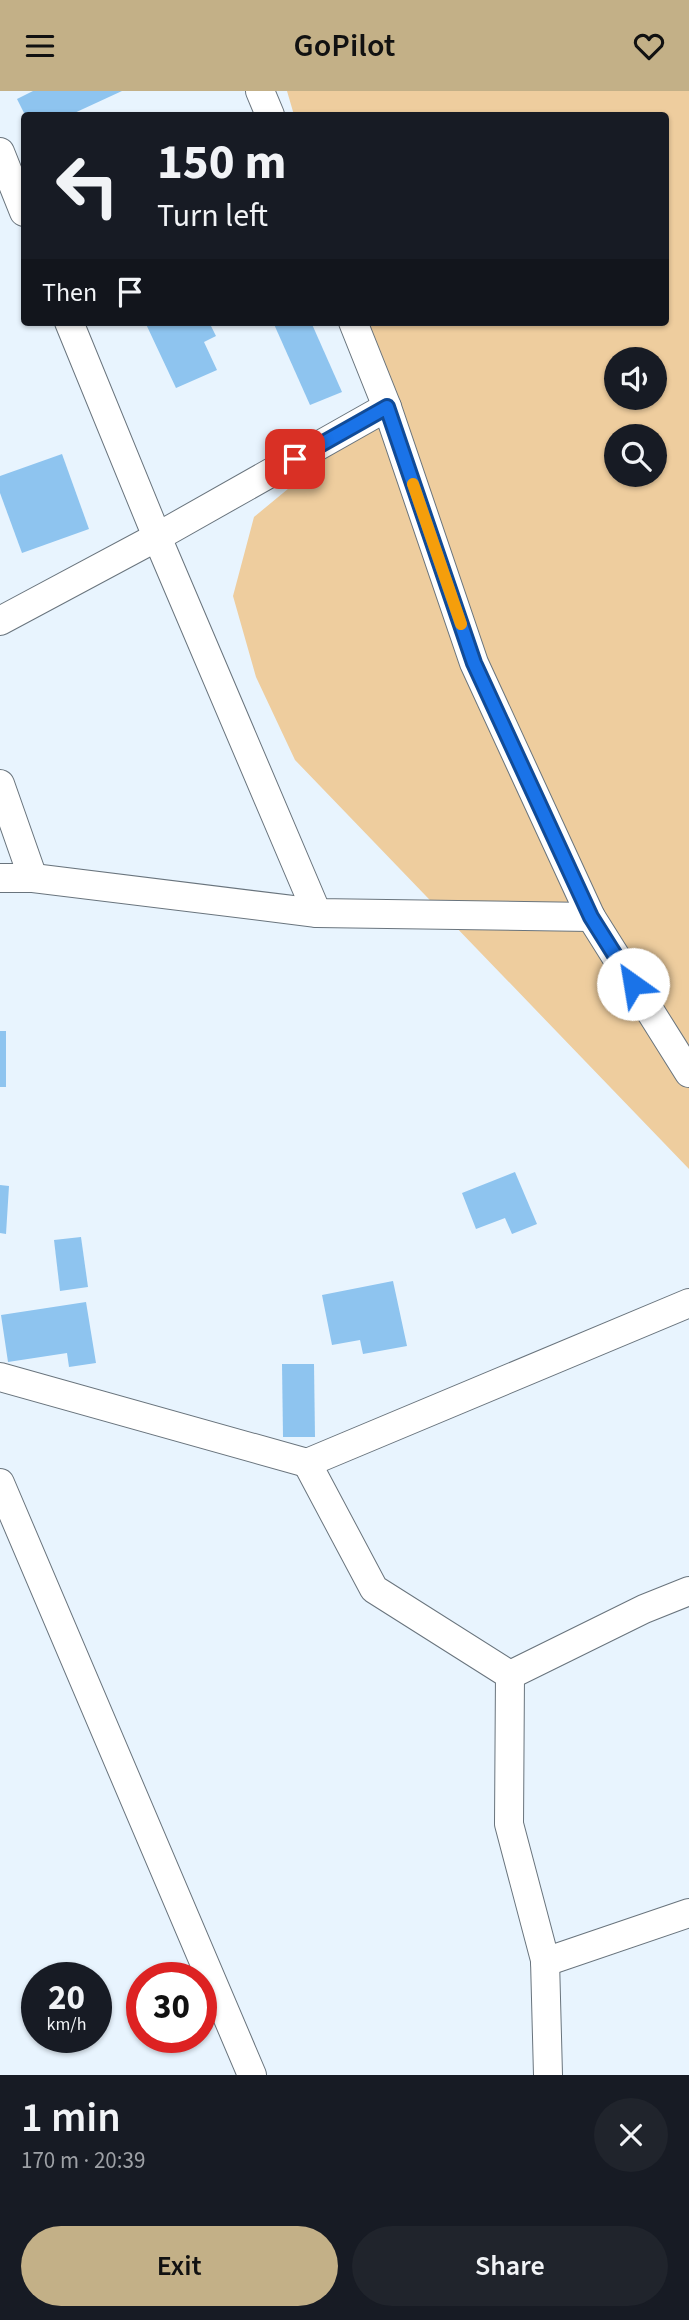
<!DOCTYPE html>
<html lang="en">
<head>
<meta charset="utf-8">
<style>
  :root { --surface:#171b24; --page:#20242c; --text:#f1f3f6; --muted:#9ea1a6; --accent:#c3b087 }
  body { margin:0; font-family:"Source Sans 3",sans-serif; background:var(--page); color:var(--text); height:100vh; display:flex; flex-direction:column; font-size:26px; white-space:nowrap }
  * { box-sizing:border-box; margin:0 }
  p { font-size:23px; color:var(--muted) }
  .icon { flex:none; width:38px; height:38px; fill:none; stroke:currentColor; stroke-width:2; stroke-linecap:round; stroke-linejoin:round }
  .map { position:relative; height:1984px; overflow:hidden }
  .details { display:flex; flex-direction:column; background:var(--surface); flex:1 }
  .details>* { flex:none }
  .hud { position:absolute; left:21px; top:21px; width:648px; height:214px; border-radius:7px; box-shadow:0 2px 5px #0004; background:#171b24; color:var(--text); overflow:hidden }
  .controls { position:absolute; left:604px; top:256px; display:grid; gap:14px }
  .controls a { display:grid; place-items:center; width:63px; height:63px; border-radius:50%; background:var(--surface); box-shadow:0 2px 5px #0004; font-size:35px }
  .speed { position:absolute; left:21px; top:1871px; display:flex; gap:14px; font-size:35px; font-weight:700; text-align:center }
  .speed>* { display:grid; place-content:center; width:91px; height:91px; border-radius:50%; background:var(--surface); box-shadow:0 2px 5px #0004; line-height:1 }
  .speed small { font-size:18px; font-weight:400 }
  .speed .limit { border:10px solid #d22; background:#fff; color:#111 }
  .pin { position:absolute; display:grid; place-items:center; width:60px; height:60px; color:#fff; margin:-30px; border-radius:14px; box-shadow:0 4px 10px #0006 }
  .me { position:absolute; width:77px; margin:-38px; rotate:328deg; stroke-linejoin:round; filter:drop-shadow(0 0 5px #0008) }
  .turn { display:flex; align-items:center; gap:24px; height:147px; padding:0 21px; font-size:32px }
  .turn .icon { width:91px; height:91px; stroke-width:2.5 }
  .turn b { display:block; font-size:49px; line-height:60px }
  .then { display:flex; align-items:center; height:66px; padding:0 21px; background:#0003; gap:14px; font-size:26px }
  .round { display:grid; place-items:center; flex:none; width:74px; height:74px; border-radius:37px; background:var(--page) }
  .head { display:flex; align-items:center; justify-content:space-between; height:119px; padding:0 21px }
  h1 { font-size:42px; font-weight:600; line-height:52px }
  .button { display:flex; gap:14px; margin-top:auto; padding:14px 21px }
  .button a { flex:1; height:80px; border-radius:42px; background:var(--accent); color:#111; font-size:28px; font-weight:600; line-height:80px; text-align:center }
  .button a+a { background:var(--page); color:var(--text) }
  header { display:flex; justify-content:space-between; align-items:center; height:91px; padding:0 21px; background:var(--accent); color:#111; font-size:32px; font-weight:600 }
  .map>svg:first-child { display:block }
  .green { fill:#eecd9e; fill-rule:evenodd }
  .building { fill:#8ec4ef }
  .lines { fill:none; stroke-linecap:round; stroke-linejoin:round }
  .minor-casing { stroke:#69747d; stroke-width:30 }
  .minor { stroke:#fff; stroke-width:28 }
  .route-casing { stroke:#114b97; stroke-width:18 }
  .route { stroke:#1a73e8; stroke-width:12 }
  .slow { stroke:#f59e0b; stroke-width:12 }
</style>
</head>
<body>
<header><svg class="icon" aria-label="menu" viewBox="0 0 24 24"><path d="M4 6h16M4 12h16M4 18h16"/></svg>GoPilot<svg class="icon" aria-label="heart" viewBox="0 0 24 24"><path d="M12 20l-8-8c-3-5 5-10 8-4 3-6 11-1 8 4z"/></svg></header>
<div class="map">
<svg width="689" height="1984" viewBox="0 0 689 1984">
  <rect width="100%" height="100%" fill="#e8f4fe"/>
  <path class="green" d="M287 0H689V1078L295 669 256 586 233 505 254 426 387 316 360 231H665V24H294ZM616 268H654V306H616ZM616 345H654V383H616Z"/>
  <g class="building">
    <polygon points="33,0 122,0 70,24 25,24 17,8"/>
    <polygon points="145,231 209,231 216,245 204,251 217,279 176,297"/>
    <polygon points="273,231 311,231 342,301 310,314"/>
    <polygon points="62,363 89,438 22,462 0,402 0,385"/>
    <rect x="0" y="940" width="6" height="56"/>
    <polygon points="515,1081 537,1133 512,1143 505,1127 476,1138 462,1102"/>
    <polygon points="0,1094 9,1095 6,1143 0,1142"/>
    <polygon points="81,1146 88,1196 60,1200 54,1149"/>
    <polygon points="393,1190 407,1255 363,1263 360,1249 332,1254 322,1204"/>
    <polygon points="86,1211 96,1272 69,1276 67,1262 8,1271 1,1224"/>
    <polygon points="282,1273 314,1273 315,1346 283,1346"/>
  </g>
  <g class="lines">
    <defs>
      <g id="minor">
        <polyline points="260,0 270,24"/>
        <polyline points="0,61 24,121"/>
        <polyline points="69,231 157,446 317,822"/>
        <polyline points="353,231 387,316 474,572 591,826 689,982"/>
        <polyline points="0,530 157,446 387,316"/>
        <polyline points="0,693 33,787"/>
        <polyline points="0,787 33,787 317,822 591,826"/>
        <polyline points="0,1286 307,1372 689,1212"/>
        <polyline points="307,1372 374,1498 510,1584"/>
        <polyline points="0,1392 252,1984"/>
        <polyline points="510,1584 509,1733 545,1869 548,1984"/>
        <polyline points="510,1584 644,1518 689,1500"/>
        <polyline points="545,1871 689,1822"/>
      </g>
    </defs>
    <use href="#minor" class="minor-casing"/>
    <use href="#minor" class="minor"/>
  </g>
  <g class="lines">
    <defs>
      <polyline id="route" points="295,368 387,316 474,572 591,826 633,893"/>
    </defs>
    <use href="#route" class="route-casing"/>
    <use href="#route" class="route"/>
    <polyline class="slow" points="413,393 461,533"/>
  </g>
</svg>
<div class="controls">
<a><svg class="icon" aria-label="sound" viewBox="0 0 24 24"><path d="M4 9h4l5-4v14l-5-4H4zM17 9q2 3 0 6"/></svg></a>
<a><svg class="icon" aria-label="search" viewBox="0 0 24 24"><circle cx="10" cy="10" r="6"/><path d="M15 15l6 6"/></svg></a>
</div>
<div class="speed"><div>20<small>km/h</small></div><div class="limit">30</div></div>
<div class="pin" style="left:295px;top:368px;background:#d93025"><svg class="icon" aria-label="arrive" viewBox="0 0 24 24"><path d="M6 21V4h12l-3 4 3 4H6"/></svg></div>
<svg class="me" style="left:633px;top:893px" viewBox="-20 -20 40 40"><circle r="19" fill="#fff"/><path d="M0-13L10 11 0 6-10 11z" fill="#1a73e8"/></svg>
<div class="hud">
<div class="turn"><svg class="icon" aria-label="left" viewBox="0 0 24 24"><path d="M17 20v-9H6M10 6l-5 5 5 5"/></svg><div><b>150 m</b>Turn left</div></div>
<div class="then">Then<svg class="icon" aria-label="arrive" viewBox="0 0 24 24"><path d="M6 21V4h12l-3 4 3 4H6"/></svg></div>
</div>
</div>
<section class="details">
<div class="head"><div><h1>1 min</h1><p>170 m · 20:39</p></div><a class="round"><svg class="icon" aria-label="close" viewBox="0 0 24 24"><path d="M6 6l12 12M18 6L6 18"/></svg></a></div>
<div class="button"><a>Exit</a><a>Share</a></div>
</section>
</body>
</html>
